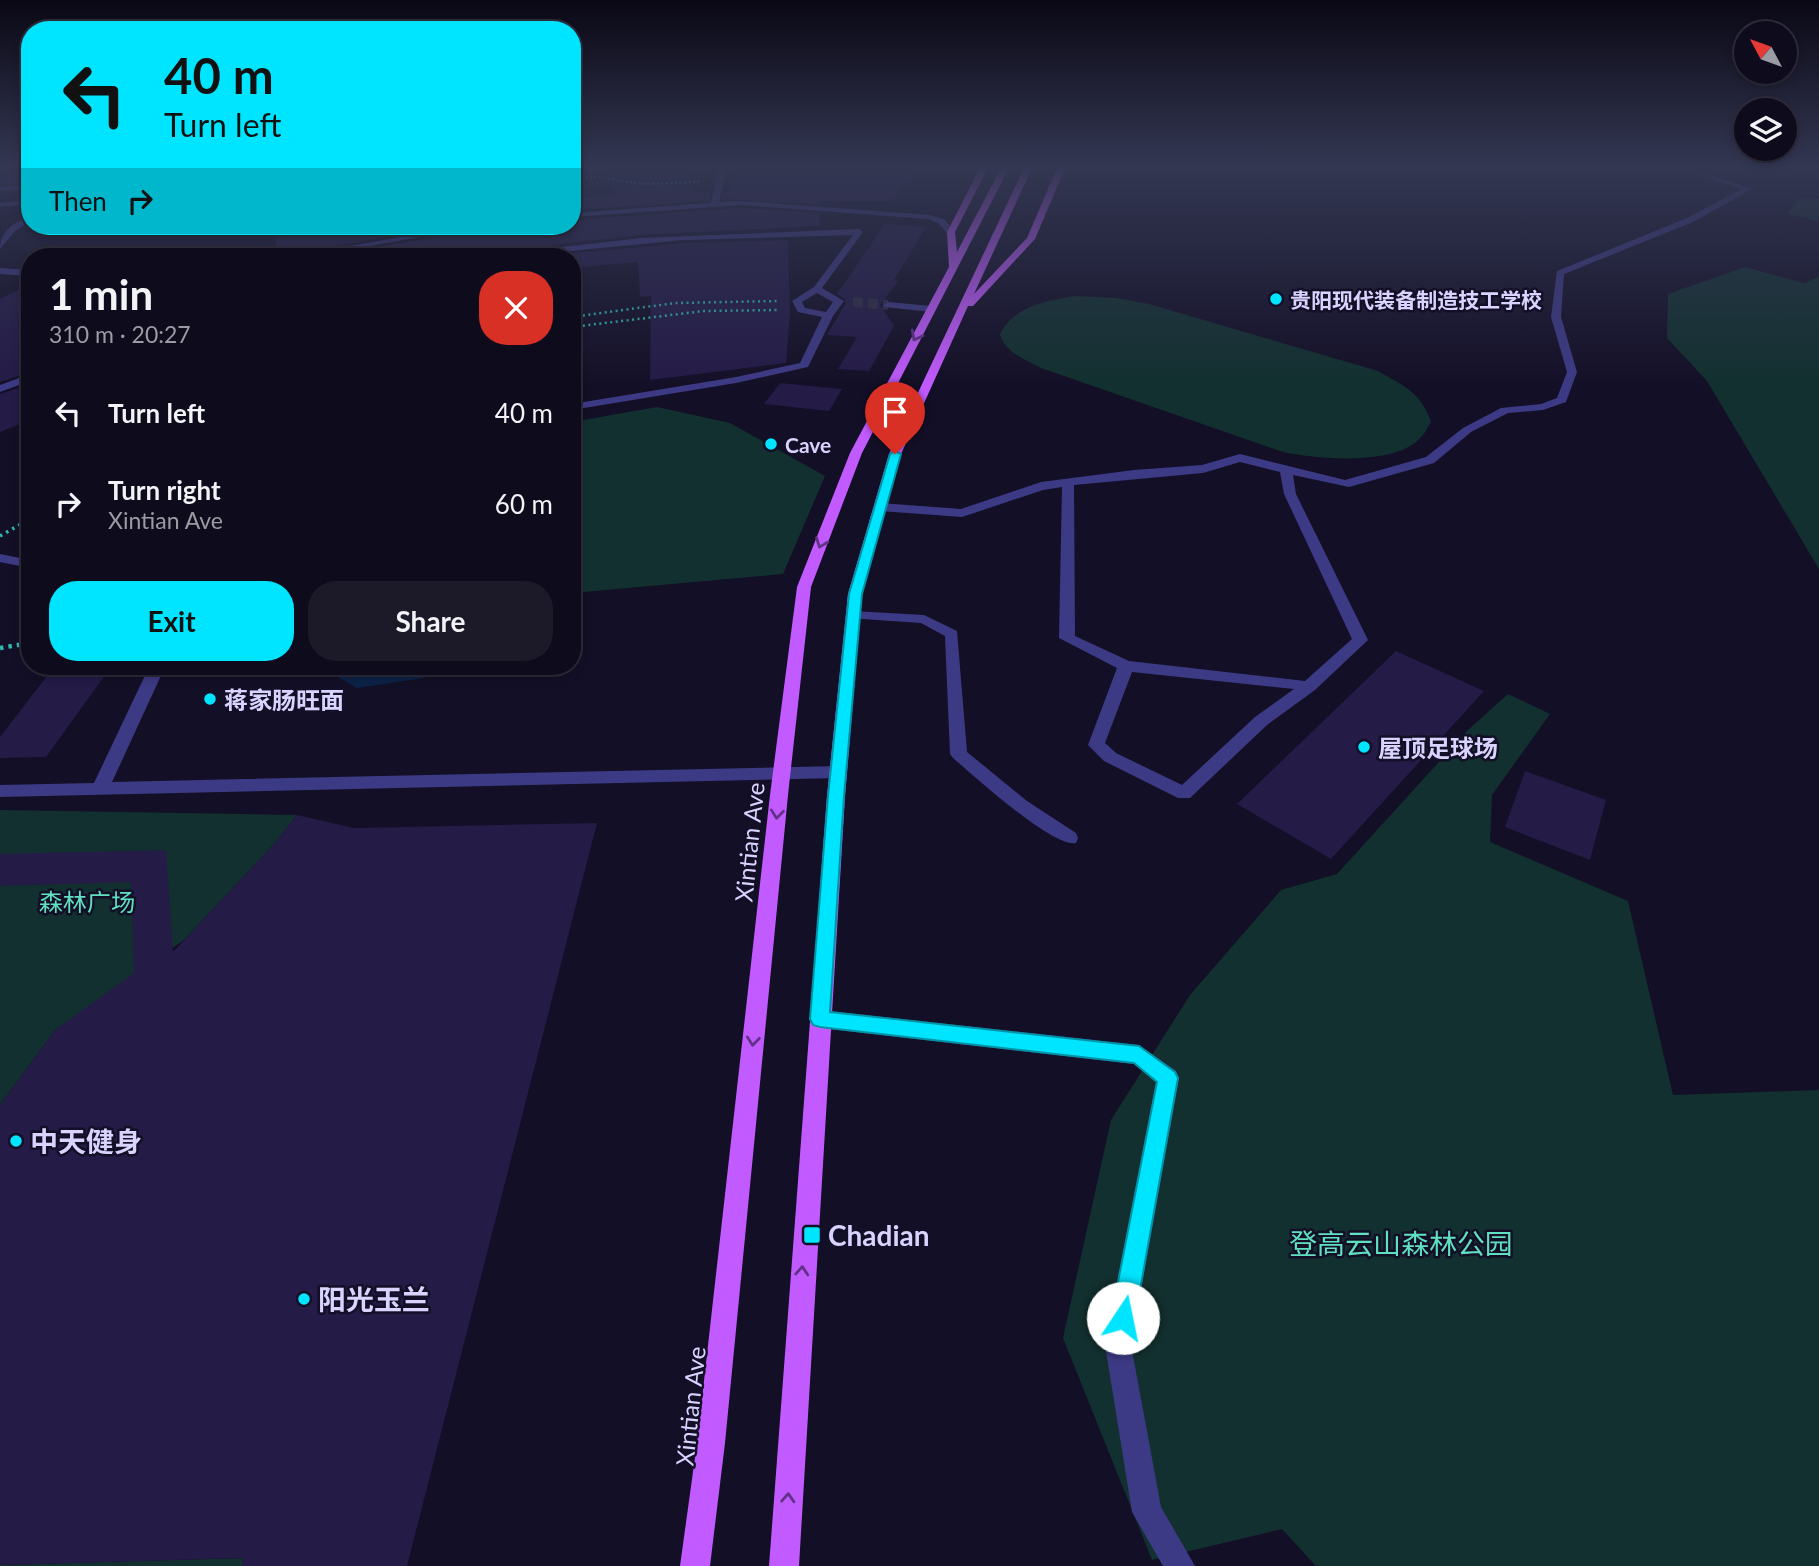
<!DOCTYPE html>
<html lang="en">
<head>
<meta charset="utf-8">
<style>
  :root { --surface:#0e0b1c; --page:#1c1929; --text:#f1f3f6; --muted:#9b9ba3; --line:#2e2b3b; --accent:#00e5ff }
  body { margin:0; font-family:Lato,"Noto Sans SC",sans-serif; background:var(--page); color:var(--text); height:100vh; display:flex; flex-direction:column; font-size:26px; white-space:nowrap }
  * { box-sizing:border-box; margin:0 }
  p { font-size:23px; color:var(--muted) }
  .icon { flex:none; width:38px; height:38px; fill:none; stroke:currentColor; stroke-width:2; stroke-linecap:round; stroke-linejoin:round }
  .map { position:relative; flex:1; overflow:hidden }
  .side { position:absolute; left:21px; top:248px; width:560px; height:427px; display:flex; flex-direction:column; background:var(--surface); border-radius:28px; box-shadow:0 4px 10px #0003,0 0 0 2px var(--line) }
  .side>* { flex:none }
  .banner { position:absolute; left:21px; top:21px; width:560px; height:214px; border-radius:28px; box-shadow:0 4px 10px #0003,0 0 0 2px var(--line); background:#00e5ff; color:#111; overflow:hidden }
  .needle { width:46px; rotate:311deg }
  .fabs { position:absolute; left:1734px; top:21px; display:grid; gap:14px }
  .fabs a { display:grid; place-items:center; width:63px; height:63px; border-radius:50%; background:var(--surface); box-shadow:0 4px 10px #0003,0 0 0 2px var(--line); font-size:35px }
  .pin { position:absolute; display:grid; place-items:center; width:60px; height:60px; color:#fff; margin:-72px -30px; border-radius:50% 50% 50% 0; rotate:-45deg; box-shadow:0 0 7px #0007 }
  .pin .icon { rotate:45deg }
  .me { position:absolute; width:77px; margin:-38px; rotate:11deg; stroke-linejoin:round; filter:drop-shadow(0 0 5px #0008) }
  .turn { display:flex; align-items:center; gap:24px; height:147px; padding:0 28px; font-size:32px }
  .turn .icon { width:91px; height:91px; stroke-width:2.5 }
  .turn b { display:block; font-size:49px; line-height:60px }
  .then { display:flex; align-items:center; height:66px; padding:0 28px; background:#0003; gap:14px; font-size:26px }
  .round { display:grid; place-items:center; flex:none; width:74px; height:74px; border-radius:28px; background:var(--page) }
  .overview { display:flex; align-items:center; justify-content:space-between; height:119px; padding:0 28px }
  h1 { font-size:42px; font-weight:700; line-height:52px }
  .button { display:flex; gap:14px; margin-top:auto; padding:14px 28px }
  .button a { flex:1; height:80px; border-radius:28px; background:var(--accent); color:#111; font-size:28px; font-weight:700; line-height:80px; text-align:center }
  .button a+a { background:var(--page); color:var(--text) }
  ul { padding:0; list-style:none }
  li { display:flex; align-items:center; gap:21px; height:91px; padding:0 28px }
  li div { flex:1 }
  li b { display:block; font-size:26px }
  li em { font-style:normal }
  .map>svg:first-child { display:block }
  .green { fill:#12302f }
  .water { fill:#0c2248 }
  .building { fill:#241b47 }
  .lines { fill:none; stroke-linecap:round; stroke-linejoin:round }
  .minor-tunnel { stroke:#312d47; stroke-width:10; stroke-dasharray:10 5; stroke-linecap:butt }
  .path-far3 { stroke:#2fb8b0; stroke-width:2; stroke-dasharray:2 2.5; stroke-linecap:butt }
  .path-far2 { stroke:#2fb8b0; stroke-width:2.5; stroke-dasharray:2 3.5; stroke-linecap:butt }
  .path-far1 { stroke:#2fb8b0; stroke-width:3.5; stroke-dasharray:2.5 4.5; stroke-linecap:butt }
  .path { stroke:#2fb8b0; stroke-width:4.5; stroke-dasharray:3.5 5; stroke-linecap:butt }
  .minor { fill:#3d3a85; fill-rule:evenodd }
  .major { fill:#c25bff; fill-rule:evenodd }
  .oneway { stroke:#623188 }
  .route { fill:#00e5ff; stroke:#0095a6; stroke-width:2 }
  .poi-dot { fill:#00e5ff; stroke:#130f26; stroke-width:2.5 }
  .labels { text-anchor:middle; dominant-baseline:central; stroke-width:5; stroke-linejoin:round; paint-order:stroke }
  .far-poi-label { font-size:21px; font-weight:bold; fill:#d9d4ff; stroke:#130f26; text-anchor:start }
  .poi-label { font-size:24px; font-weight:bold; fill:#d9d4ff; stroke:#130f26; text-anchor:start }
  .street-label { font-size:24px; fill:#d9d4ff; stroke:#130f26 }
  .park-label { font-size:24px; fill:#5fe0c0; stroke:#130f26 }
  .near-poi-label { font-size:28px; font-weight:bold; fill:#d9d4ff; stroke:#130f26; text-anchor:start }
  .near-park-label { font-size:28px; fill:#5fe0c0; stroke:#130f26 }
</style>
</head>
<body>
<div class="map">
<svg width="1819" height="1566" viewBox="0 0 1819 1566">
  <rect width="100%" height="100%" fill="#130f26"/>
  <g class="green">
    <polygon points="1798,199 1819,199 1819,221 1788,214"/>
    <polygon points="1745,267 1804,283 1819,277 1819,569 1707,381 1667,338 1668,294"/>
    <path d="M1076 296 1116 298 1149 304 1378 371C1404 386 1421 392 1431 422 1428 426 1426 432 1422 436 1398 467 1316 459 1283 452L1041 368C1025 359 1005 353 1000 334 1015 305 1047 301 1076 296Z"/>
    <polygon points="657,407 730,423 825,476 783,574 572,593 572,422"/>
    <polygon points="1508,694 1550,714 1492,795 1490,842 1628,901 1673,1095 1819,1090 1819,1566 1316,1566 1282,1529 1152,1560 1063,1338 1111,1120 1190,995 1281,890 1337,874 1468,730"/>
    <polygon points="0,810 297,815 275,843 184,940 55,1030 0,1105"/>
    <polygon points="244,1558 242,1566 0,1566 0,1565"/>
  </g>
  <polygon class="water" points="332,667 445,667 424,678 357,688 329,672"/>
  <g class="building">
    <polygon points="612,168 687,168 694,194 711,193 709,201 572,210 572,198 615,195"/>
    <polygon points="742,168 914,168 893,201 819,201 819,204 722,199 724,192 730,192"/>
    <polygon points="30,174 30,183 0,184 0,177"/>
    <polygon points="741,208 819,213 819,226 641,235 554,245 507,254 504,257 471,257 471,253 444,257 320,257 483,229 486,226 572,226 572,220"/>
    <polygon points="885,224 926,227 894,280 898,281 880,305 894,326 869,371 838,369 857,337 827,335 846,303 845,299 837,294"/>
    <polygon points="274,226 451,226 287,254 284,257 277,257"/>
    <polygon points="788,240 790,313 786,363 650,380 651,296 640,297 638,262 572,268 572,257 532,257 684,243"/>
    <polygon points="30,284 30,372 0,382 0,299"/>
    <polygon points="780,383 842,389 829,411 764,404"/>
    <polygon points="30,384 30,420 0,432 0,394"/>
    <polygon points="1396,651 1484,691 1331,859 1237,804"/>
    <polygon points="54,667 111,667 46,757 0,758 0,737"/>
    <polygon points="1525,771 1606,800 1590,860 1505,827"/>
    <polygon points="297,815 354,828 597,823 407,1566 242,1566 244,1558 0,1565 0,1105 55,1030 134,973 131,882 0,886 0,854 166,850 173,952 275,843"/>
  </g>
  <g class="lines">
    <polyline class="minor-tunnel" points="853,302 888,305"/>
    <g class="path-far3">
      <polyline points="573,177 582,168"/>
      <polyline points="572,178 597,177 644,184 700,182"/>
    </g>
    <g class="path-far2">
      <polyline points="572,317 675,303 778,301"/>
      <polyline points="572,327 704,311 780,310"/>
    </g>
    <polyline class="path-far1" points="0,536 30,519"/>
    <polyline class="path" points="0,648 30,643"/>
    <g class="minor">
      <polygon points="719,168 727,168 719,202 741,201 929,215 944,219 955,232 948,234 938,223 928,219 741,205 572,217 572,213 711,203"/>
      <path d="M1679 168H1688L1752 189 1693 222 1564 274 1561 317 1577 372 1566 402 1543 410 1508 413 1471 432 1434 463 1349 487 1293 475 1296 494 1368 640 1315 690 1267 725 1190 798H1178L1104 761 1088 745 1117 668 1059 638 1062 487 1043 490 962 517 880 511 874 507 880 503 961 509 1041 482 1134 470 1202 465 1240 454 1345 480 1426 457 1463 428 1501 408 1541 404 1557 398 1567 372 1551 317 1557 271 1687 218 1741 189ZM1240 462 1280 472 1284 494 1352 639 1305 681 1129 661 1075 636 1074 485 1203 473ZM1132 672 1294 689 1255 717 1182 785 1116 753 1105 743Z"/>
      <polygon points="28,185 30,189 0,191 0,187"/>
      <polygon points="30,200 30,204 0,207 0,203"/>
      <path d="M30 216V222L16 230 0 249C0 231 15 222 30 216Z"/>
      <polygon points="465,226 483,226 306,257 287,257"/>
      <path d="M859 229 863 232 822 288 844 301 833 316 808 367 736 383 572 410V404L736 377 800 363 822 317 798 312 792 301 814 287 853 235 684 240 507 257 554 248 641 238ZM817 293 833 302 826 312 805 308 802 302Z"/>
      <polygon points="0,268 30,270 30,276 0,274"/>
      <polygon points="888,302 931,306 936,309 931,312 885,307 883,305"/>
      <polygon points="30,374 30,381 0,392 0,385"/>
      <polygon points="0,554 30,560 30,568 0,562"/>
      <path d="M853 611 924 615 957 631 967 752 1027 801 1076 833 1078 838 1076 843C1054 849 973 775 953 758L950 754 945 636 921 623 848 618 846 615 848 612Z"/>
      <polygon points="149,667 165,667 112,782 838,766 847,772 838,778 0,797 0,785 94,783"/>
      <polygon points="820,1010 1139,1045 1176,1071 1179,1078 1131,1345 1161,1507 1195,1566 1163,1566 1132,1512 1105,1345 1156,1082 1134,1064 820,1028 812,1026 809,1019 812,1012"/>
    </g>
    <g class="major">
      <polygon points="980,168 988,168 955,232 957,252 1001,168 1009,168 862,453 811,587 788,795 725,1443 710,1566 680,1566 697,1443 770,795 797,587 850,453 949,267 947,232"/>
      <polygon points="1024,168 1032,168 974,294 1027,238 1057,168 1065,168 1035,239 973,306 968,306 901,454 862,594 845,796 799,1566 769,1566 827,796 848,594 889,454"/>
    </g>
  </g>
  <defs><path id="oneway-chevron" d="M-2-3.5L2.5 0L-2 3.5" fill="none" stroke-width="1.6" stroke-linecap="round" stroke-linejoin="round" transform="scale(1.75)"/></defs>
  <g class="oneway">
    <use href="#oneway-chevron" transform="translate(916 336) rotate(118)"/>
    <use href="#oneway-chevron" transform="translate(821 543) rotate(111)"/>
    <use href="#oneway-chevron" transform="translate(777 814) rotate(96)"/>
    <use href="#oneway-chevron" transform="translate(753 1041) rotate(96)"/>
    <use href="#oneway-chevron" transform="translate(802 1271) rotate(-86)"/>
    <use href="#oneway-chevron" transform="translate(788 1498) rotate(-87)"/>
  </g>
  <linearGradient id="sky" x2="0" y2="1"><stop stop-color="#0a0815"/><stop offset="0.43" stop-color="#333752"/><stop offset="1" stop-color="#333752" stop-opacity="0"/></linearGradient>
  <rect width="1819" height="387" fill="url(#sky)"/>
  <polygon class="route" points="895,451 901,454 862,594 844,796 830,1012 1139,1046 1175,1072 1178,1078 1135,1318 1131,1327 1123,1330 1114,1327 1111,1318 1157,1082 1134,1063 820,1027 813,1025 810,1019 828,796 849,594 890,454"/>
  <g class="poi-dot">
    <circle cx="1276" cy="299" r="7"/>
    <circle cx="771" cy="444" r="7"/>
    <circle cx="210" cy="699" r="7"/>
    <circle cx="1364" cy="747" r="7"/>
    <circle cx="16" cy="1141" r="7"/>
    <rect x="803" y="1226" width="18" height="18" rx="3.5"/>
    <circle cx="304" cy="1299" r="7"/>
  </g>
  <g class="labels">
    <g class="far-poi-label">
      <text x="1290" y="299">贵阳现代装备制造技工学校</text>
      <text x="785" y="444">Cave</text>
    </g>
    <g class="poi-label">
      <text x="224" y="699">蒋家肠旺面</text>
      <text x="1378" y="747">屋顶足球场</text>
    </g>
    <g class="street-label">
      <text transform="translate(749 842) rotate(-84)">Xintian Ave</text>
      <text transform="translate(690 1406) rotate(-84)">Xintian Ave</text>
    </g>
    <g class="park-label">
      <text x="87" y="901">森林广场</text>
    </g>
    <g class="near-poi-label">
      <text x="30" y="1141">中天健身</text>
      <text x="828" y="1235">Chadian</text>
      <text x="318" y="1299">阳光玉兰</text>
    </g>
    <g class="near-park-label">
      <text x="1401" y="1243">登高云山森林公园</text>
    </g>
  </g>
</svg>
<div class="fabs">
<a><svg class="needle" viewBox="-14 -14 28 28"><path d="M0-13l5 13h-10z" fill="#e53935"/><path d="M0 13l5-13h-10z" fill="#9b9ba3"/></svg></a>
<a><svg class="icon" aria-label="layers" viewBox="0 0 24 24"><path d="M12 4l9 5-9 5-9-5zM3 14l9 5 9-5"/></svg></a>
</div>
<div class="pin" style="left:895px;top:454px;background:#d93025"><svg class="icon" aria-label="arrive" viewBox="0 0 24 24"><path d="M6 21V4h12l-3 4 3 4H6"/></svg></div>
<svg class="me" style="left:1123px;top:1318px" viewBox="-20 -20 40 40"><circle r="19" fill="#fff"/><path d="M0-13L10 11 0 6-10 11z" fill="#00e5ff"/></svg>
<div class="banner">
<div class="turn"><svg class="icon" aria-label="left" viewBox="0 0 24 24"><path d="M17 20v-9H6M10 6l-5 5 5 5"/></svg><div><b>40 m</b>Turn left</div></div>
<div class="then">Then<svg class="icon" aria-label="right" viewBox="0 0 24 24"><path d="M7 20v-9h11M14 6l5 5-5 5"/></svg></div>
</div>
<section class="side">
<div class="overview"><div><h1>1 min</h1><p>310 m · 20:27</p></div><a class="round" style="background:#d93025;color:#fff"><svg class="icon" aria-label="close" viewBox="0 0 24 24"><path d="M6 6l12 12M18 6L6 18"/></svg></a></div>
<ul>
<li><svg class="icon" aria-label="left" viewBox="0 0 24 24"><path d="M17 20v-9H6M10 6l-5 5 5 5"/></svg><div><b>Turn left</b></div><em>40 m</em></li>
<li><svg class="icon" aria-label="right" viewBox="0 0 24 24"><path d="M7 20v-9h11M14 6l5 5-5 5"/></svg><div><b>Turn right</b><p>Xintian Ave</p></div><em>60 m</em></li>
</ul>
<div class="button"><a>Exit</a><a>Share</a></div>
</section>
</div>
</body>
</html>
